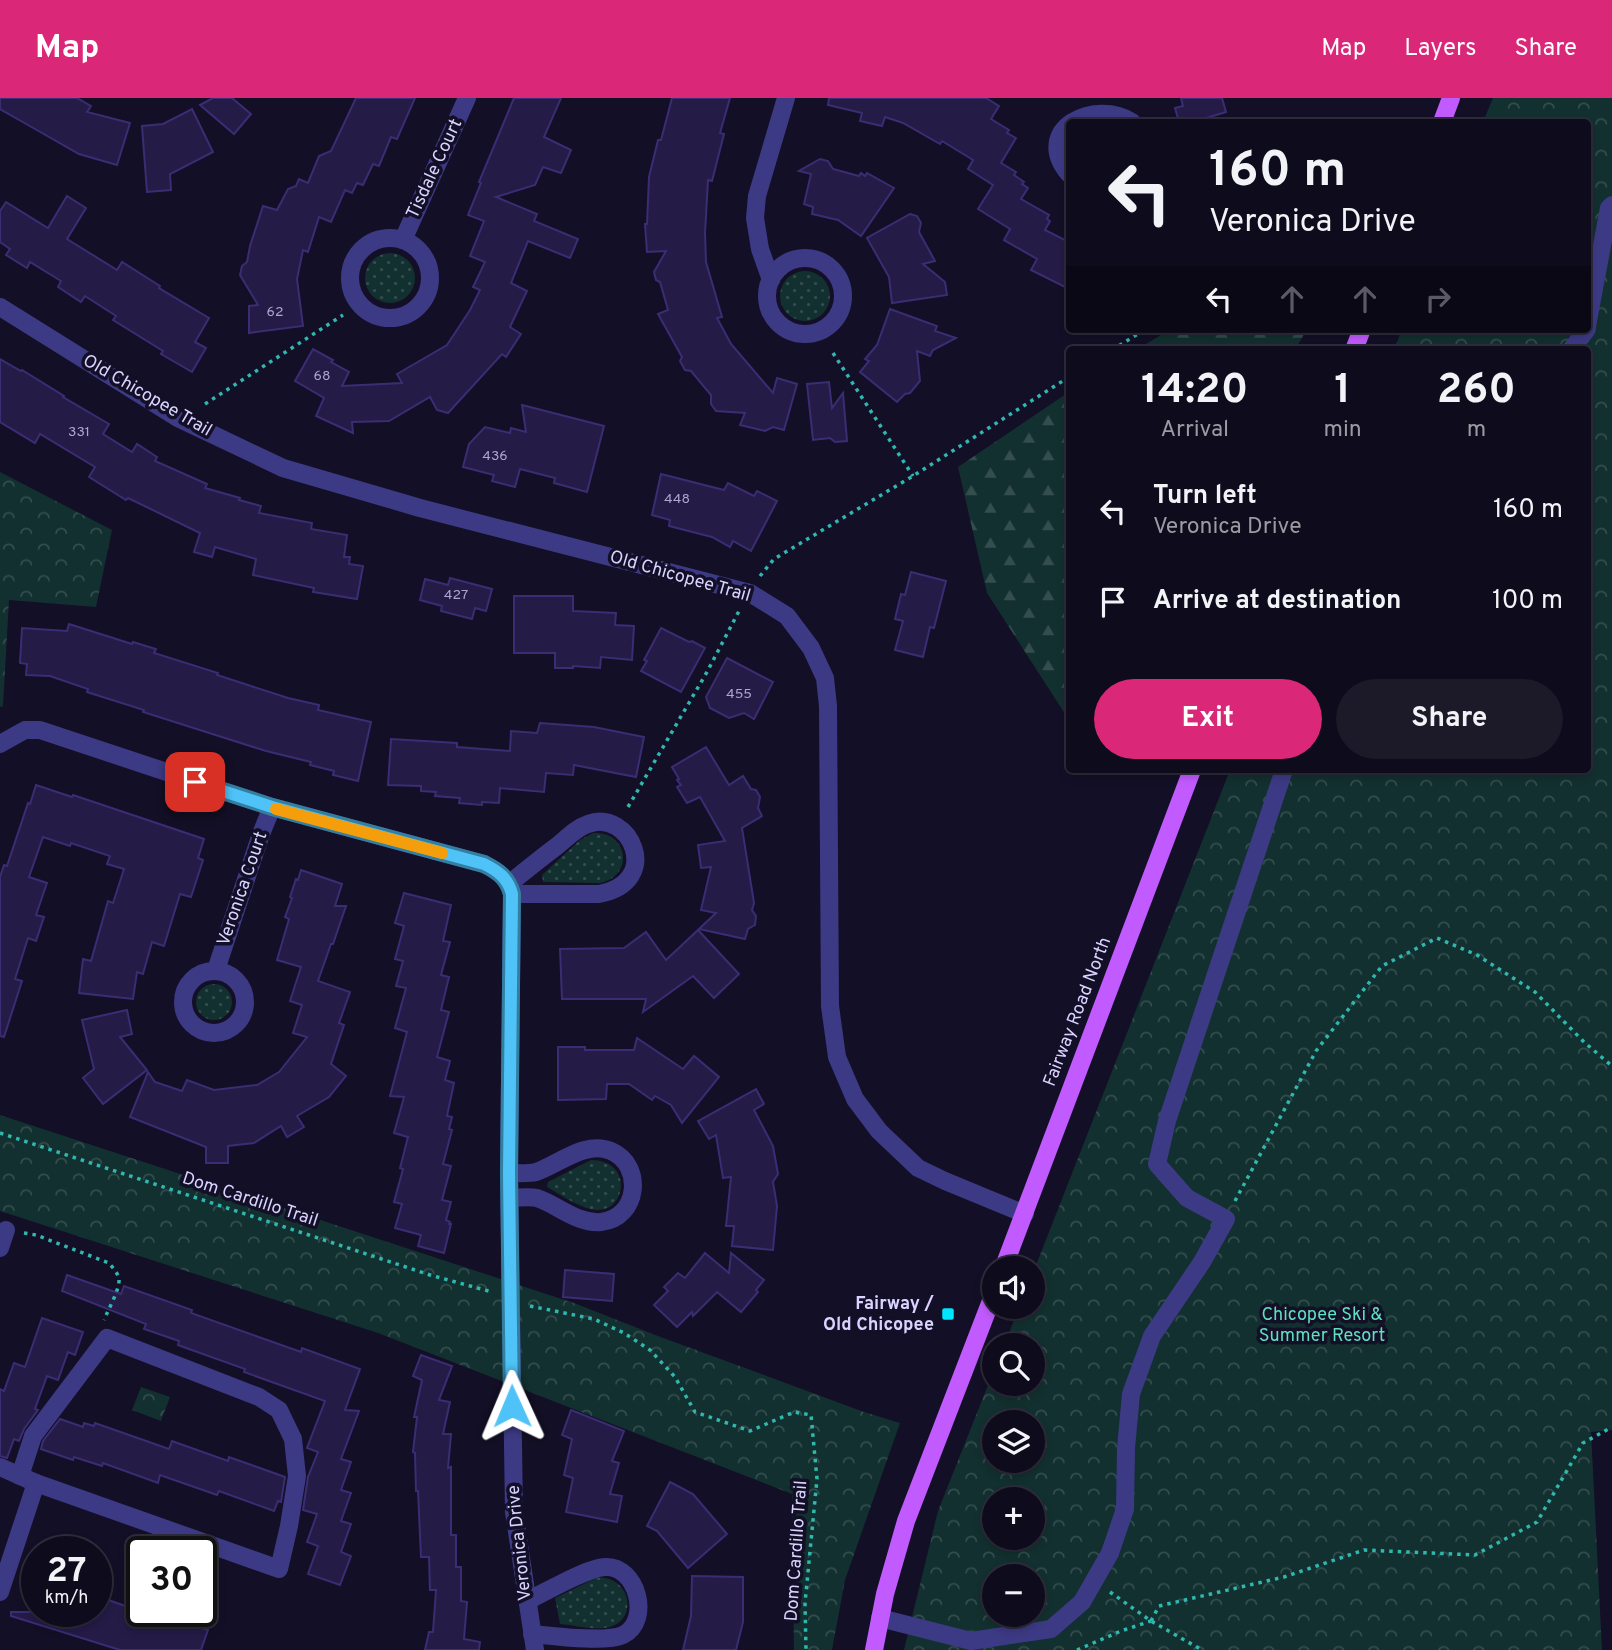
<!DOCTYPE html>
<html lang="en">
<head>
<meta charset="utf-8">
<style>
  :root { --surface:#0e0b1c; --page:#1c1929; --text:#f1f3f6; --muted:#9b9ba3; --line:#2e2b3b; --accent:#db2777 }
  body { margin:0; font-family:Overpass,sans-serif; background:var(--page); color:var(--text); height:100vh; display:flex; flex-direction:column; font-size:26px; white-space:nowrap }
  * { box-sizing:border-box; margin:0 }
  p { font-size:23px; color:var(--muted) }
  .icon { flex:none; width:38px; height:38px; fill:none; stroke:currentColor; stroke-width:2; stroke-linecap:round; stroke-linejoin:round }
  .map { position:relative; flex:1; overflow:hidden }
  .panel { position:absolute; left:1066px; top:248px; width:525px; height:427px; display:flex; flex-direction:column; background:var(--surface); border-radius:7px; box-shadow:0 4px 10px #0003,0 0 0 2px var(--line) }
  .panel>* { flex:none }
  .guide { position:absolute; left:1066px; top:21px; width:525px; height:214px; border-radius:7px; box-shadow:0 4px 10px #0003,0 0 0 2px var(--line); background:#0e0b1c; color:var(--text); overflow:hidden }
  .fabs { position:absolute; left:982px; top:1158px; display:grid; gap:14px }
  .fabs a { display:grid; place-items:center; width:63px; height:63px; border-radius:50%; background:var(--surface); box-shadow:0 4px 10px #0003,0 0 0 2px var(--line); font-size:35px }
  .speed { position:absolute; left:21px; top:1438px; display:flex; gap:14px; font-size:35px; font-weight:700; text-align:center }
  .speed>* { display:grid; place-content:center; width:91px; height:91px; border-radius:50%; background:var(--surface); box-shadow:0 4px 10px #0003,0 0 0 2px var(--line); line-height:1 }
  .speed small { font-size:18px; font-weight:400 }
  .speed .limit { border:4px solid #111; border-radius:10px; background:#fff; color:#111 }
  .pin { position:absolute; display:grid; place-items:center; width:60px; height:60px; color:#fff; margin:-30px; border-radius:14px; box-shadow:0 4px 10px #0006 }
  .me { position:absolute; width:77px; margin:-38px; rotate:359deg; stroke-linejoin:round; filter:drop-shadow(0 0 5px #0008) }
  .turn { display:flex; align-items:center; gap:24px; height:147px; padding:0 28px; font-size:32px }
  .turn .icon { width:91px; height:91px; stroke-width:2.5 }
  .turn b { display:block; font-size:49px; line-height:60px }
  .lanes { display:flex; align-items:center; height:66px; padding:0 28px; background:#0003; justify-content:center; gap:35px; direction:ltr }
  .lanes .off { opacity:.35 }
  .eta { display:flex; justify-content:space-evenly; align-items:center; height:119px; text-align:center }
  .eta b { font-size:42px; font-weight:700; line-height:49px }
  .button { display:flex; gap:14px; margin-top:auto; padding:14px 28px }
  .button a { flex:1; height:80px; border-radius:42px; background:var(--accent); color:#fff; font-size:28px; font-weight:700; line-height:80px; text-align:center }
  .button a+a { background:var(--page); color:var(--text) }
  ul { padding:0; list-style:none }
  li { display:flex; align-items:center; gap:21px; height:91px; padding:0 28px }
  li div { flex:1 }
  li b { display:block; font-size:26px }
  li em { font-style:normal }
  header { display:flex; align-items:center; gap:42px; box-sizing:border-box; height:98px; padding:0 35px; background:var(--accent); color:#fff }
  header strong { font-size:33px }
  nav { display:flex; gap:38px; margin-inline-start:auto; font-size:24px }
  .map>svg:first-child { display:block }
  .grass { fill:url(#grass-dots) }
  .forest { fill:url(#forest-firs) }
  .park { fill:url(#park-crowns); fill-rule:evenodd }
  .building { fill:#241b47; stroke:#3b2d73; stroke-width:2 }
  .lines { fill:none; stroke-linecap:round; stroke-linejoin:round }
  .path { stroke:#2fb8b0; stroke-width:3.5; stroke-dasharray:3.5 5; stroke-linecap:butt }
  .minor { stroke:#3d3a85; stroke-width:18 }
  .major { stroke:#c25bff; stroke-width:18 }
  .route-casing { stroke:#337fa1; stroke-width:18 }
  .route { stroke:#4fc3f7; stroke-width:12 }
  .slow { stroke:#f59e0b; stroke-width:12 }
  .poi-dot { fill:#00e5ff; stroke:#130f26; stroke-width:2.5 }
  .labels { text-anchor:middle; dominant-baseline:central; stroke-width:7; stroke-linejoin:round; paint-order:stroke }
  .number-label { font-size:14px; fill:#aca6d1 }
  .street-label { font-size:18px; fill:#d9d4ff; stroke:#130f26 }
  .poi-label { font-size:18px; font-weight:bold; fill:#d9d4ff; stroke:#130f26; text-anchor:end }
  .park-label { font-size:18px; fill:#5fe0c0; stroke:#130f26 }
</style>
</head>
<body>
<header>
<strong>Map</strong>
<nav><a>Map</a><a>Layers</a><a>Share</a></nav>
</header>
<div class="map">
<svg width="1612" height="1552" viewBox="0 0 1612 1552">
  <defs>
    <pattern id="grass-dots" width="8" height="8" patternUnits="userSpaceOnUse" patternTransform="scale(1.75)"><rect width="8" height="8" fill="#12302f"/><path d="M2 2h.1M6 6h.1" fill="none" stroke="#344d4e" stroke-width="1.8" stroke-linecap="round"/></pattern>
    <pattern id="forest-firs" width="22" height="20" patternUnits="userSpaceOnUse" patternTransform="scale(1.75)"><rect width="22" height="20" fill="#12302f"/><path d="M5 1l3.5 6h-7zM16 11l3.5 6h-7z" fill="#344d4e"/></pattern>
    <pattern id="park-crowns" width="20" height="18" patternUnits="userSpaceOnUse" patternTransform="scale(1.75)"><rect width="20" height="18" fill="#12302f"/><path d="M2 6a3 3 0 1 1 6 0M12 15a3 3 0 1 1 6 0" fill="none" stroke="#344d4e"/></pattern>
  </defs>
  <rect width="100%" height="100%" fill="#130f26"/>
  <g class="grass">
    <circle cx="390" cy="180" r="25"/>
    <circle cx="805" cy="198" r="25"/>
    <path d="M593 735C628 733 635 777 600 785L543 784 542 777 580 742Z"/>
    <circle cx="214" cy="904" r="18"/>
    <path d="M591 1062C633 1062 627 1113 597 1112 583 1112 559 1096 547 1089L548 1084Z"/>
    <path d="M596 1480C629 1476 640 1520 610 1529 595 1533 575 1527 560 1526L555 1500Z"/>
  </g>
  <g class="forest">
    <polygon points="1171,231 1307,231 1295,252 1136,252"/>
    <polygon points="1069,294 1069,622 987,495 958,369"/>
  </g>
  <g class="park">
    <path d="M1493 0H1612V1332L1591 1334 1602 1552H904L938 1413 994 1272V1286H1032V1248H1004L1019 1209H1032L1033 1175 1230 672H1587V252H1394L1402 231H1587V24H1483ZM994 1325H1032V1363H994ZM994 1402H1032V1440H994ZM994 1479H1032V1517H994Z"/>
    <polygon points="0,374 112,432 96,509 9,502 3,608 0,609"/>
    <polygon points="0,1017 574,1205 658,1238 864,1314 900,1325 845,1482 832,1552 794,1552 792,1396 378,1235 0,1113"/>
    <polygon points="141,1289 170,1299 161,1323 132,1312"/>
  </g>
  <g class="building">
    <polygon points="0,0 77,0 91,8 87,14 130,25 117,67 79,56 35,31 0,11"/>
    <polygon points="213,0 232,0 251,16 234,36 200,7"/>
    <polygon points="356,0 415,0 397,41 391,39 379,68 373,66 363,87 357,85 352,95 345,92 331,124 319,119 308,154 303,152 297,181 303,228 249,235 249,208 258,207 240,177 242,168 247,164 250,148 263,108 277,112 288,91 296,88 299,81 308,85 319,58 331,53"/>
    <polygon points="514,0 561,0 544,39 571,52 561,75 543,69 535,87 496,99 537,116 534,123 578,141 570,160 528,143 511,185 527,193 510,229 521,236 506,259 502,256 448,315 437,312 430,299 389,323 352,324 353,335 316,318 324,300 295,283 313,251 333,262 331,264 349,274 342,288 402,285 397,276 447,247 470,212 480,192 473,189 485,164 470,158 484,123 468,117 481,85 479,84"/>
    <polygon points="672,0 730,0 720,35 724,36 712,83 708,82 705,135 706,164 722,219 717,220 731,246 773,295 777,280 797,286 784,332 773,329 765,333 740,327 745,315 716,313 711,306 711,297 691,273 685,272 680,263 682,259 658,216 668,212 660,184 656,182 654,174 666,153 647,154 645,126 647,126 649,79 658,42 661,42"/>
    <polygon points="829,0 986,0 999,8 991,21 1009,32 1007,35 1016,40 1001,65 1016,74 1014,77 1024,84 1022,86 1028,90 1021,101 1049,117 1047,121 1050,123 1045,132 1069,144 1069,191 1031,172 1037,161 1004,142 1010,131 978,111 993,87 968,71 973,62 942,43 940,46 903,25 885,19 882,28 860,23 862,15 828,7"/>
    <polygon points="1181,0 1222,0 1226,14 1203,21 1204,24 1179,24 1175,10 1183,8"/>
    <polygon points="192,11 213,54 170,76 171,92 147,94 142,28 163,26"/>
    <polygon points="820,61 828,63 833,71 859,78 861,75 865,78 867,75 894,90 861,138 838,122 812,116 813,109 804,106 811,76 799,73"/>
    <polygon points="67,98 86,110 67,141 117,172 122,164 160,188 159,190 209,220 195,244 206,250 192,274 161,256 163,253 113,222 116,218 85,198 81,204 58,189 61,183 30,164 27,170 6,157 10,151 0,144 0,113 6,104 48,130"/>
    <polygon points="910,116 917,118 921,125 919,134 935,163 923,166 945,184 947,197 892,205 889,179 867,140"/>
    <polygon points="890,211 937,228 935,233 956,240 933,252 930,258 917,253 920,283 910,295 905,296 897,304 860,274 869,263 865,261 877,247"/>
    <polygon points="0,261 21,273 22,272 64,298 63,299 109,326 103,336 132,354 137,346 157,359 155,363 207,386 205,390 240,400 239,402 261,408 259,415 312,425 311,431 347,437 344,459 350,459 349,466 363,468 357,501 313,494 314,490 253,477 256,461 215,449 212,459 194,454 200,435 128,400 126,402 89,379 95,369 40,336 35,345 0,324"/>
    <polygon points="829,284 832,310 843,295 847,343 835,344 830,340 813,342 807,286"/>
    <polygon points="522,307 604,328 587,394 554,385 555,380 520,371 515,389 492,383 494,377 463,369 469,346 485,329 510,335 511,330 526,334"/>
    <polygon points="661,376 724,392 728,385 754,398 757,393 777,403 751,453 733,443 730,449 712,439 669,428 670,422 652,417"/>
    <polygon points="911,474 946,483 934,530 930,529 923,559 895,552 903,523 895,521 901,496 905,497"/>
    <polygon points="450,480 492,491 486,513 475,510 472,521 441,513 442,508 420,502 425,481 448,487"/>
    <polygon points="514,498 573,498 573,513 616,515 615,527 634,528 632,562 601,559 600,570 573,568 573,570 555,570 555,555 514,555"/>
    <polygon points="69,526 132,546 133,544 156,551 154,555 218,575 217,577 288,600 319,607 318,612 371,624 358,683 333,677 334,673 310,667 311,664 266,653 143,614 144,612 87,594 88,591 50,578 26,577 27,566 20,565 22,530 67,533"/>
    <polygon points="661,530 689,544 692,543 705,550 681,594 641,573 647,563 644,562"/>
    <polygon points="727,560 773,584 754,621 744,615 729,620 710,610 706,599"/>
    <polygon points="540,625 594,629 644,639 636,679 574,667 573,677 546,675 544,694 500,690 499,705 482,704 482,707 459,705 460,700 435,698 436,694 421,693 421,688 388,687 391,641 457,645 457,649 510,653 511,633 537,635"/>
    <polygon points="706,649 729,687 743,678 751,691 756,692 760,699 758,710 762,718 742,730 754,805 752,812 756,818 755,827 748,831 745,841 699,831 716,815 701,812 711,769 701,770 698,747 725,743 700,699 687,705 677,689 681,687 677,682 679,681 672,669"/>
    <polygon points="36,687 72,699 73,697 204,741 198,760 203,762 191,799 180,796 164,848 152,844 143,876 137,874 133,901 79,895 83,861 91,863 108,803 113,805 124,771 107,766 110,758 71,745 70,748 43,739 29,779 47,785 36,817 44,819 36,843 28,840 15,881 22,883 4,939 0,938 0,779 4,767 7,768 28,705 30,706"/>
    <polygon points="301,772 342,786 335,808 346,808 333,846 331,846 318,883 350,894 339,925 344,927 331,966 346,978 329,999 297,1018 304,1029 287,1039 281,1028 254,1045 228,1048 228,1065 206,1065 206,1049 130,1019 148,974 155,984 182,993 187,982 214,992 257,987 279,974 307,939 293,935 302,907 290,903 301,869 277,862 289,821 285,819 292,800 290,799 296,781 298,782"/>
    <polygon points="404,795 451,807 443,843 450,844 441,877 449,879 441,912 449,914 437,959 450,963 445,982 454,985 447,1018 452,1019 449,1031 452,1032 443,1066 451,1068 442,1102 451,1104 446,1122 450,1124 449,1126 451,1126 444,1155 418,1148 421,1137 395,1130 402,1106 394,1104 403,1071 400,1070 408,1039 394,1035 404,999 390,998 407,934 395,930 406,890 396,888 403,863 395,861 404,828 395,825"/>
    <polygon points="698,832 739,876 714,900 693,878 643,914 646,901 562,901 560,851 624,850 646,834 666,862"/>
    <polygon points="127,912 132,936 120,939 147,972 103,1006 83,980 94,971 82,922"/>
    <polygon points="637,940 683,971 694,958 719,979 682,1025 671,1007 655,998 652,1002 629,986 607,986 606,1001 558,1002 558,949 585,949 585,952 634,952"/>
    <polygon points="756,991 764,1006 754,1012 773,1048 778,1076 773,1084 777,1108 773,1152 732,1148 734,1128 726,1128 731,1079 723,1080 716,1037 709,1041 698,1023"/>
    <polygon points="705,1155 729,1175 731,1155 764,1182 756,1192 758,1194 741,1214 717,1194 693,1218 692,1214 677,1229 654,1207 668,1193 664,1189 678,1175 685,1180"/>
    <polygon points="565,1172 614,1176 612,1203 563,1199"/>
    <polygon points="67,1177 121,1196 124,1188 192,1212 191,1215 301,1254 302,1250 360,1271 345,1312 359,1313 341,1361 351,1364 341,1392 351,1395 341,1423 351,1426 341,1454 351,1458 340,1487 308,1476 318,1448 307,1444 317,1416 303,1412 308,1379 318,1354 307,1350 325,1303 244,1274 245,1271 178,1247 179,1243 144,1231 146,1226 62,1193"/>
    <polygon points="42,1220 83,1234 75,1257 68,1254 58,1282 47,1278 35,1311 38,1312 24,1331 19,1343 14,1341 7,1360 0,1358 0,1291 4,1293 14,1265 25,1269"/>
    <polygon points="421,1257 452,1268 439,1302 450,1304 443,1336 451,1336 448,1370 451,1369 451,1437 456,1437 456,1469 461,1469 461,1503 467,1504 464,1541 480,1544 479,1552 425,1552 429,1534 433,1534 436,1492 430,1492 429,1459 421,1459 418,1393 416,1393 415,1355 413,1354 417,1319 414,1319 422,1282 413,1278"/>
    <polygon points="571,1312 624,1333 612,1363 619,1365 610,1396 622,1398 617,1424 566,1414 573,1380 564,1377 572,1341 562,1337"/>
    <polygon points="60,1321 83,1329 84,1325 94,1328 95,1325 169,1351 172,1343 228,1363 229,1359 285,1379 281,1404 278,1403 274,1413 219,1393 217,1397 160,1377 158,1385 103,1365 102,1368 74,1359 73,1362 41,1351 43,1343"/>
    <polygon points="670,1384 693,1396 727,1436 688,1470 657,1433 647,1428"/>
    <polygon points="692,1478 743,1479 743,1524 736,1552 683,1552 691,1518"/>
    <polygon points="103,1500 142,1514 151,1514 208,1532 201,1552 120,1552 11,1518 11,1514 99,1514"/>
  </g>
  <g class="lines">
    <g class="path">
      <polyline points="1112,252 1146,231"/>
      <polyline points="833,255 913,378"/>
      <polyline points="205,306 343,217"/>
      <polyline points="760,478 774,461 913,378 1069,279"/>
      <polyline points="628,709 707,574 739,513"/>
      <polyline points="0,1035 430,1177 492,1194"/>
      <polyline points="1235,1103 1316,953 1382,868 1437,840 1477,857 1535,894 1584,944 1612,968"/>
      <path d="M24 1135 36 1137 109 1165C113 1170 118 1175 119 1181 120 1191 108 1212 104 1222"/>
      <polyline points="530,1208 594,1221 624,1235 650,1252 675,1279 695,1314 750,1333 794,1314 811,1317 817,1381 805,1505 806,1552"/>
      <polyline points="1110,1494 1151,1523 1202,1552"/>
      <polyline points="1151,1523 1159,1508 1284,1479 1364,1452 1475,1457 1537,1424 1583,1345 1612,1329"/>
      <polyline points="1077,1552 1121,1533 1151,1523"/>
    </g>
    <g class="minor">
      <path d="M1069 76C1031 31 1095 0 1132 24"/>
      <circle cx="390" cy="180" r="40"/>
      <polyline points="403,142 467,0"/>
      <circle cx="805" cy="198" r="38"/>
      <polyline points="771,182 760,151 755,120 757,98 786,0"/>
      <polyline points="0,209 178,320 283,370 420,410 750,495 787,518 811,550 825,580 828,608 830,908 837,959 855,1001 879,1033 918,1070 945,1083 1025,1116"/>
      <polyline points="1587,228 1609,110 1612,107"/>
      <polyline points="1571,252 1587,231"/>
      <path d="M0 646 25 632H40L272 709 484 766C498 773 508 780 512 796L509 1075 514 1414 535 1552"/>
      <path d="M510 785C525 773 541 760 557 748 567 740 576 730 588 726 630 710 664 784 599 796H512"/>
      <polyline points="216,872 261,736 272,709"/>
      <circle cx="214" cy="904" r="31"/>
      <path d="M509 1075C517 1075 528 1076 536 1074 559 1066 586 1042 611 1053 644 1067 639 1120 601 1124 577 1126 558 1107 537 1100 529 1098 518 1100 510 1100"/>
      <polyline points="0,1150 6,1132"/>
      <polyline points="0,1369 36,1385 0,1494"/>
      <polyline points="20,1378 33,1338 107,1240 259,1299 279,1312 293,1341 297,1378 289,1428 279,1471 36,1385"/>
      <path d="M527 1503C546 1494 586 1470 605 1469 637 1467 652 1523 623 1537 605 1545 553 1538 532 1536"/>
      <polyline points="880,1520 971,1543 1051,1531 1082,1504 1110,1455 1125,1411 1126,1350 1131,1296 1152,1238 1202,1164 1226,1121 1187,1100 1157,1066 1167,1023 1284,672"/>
    </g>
    <g class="major">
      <polyline points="1442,24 1451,0"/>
      <polyline points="1354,252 1362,231"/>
      <polyline points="1003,1171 1192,672"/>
      <polyline points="874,1552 885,1496 906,1423 994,1195"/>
    </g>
  </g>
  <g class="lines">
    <defs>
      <path id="route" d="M195 684 272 709 484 766C498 773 508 780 512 796L509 1075 512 1308"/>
    </defs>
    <use href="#route" class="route-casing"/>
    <use href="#route" class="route"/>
    <polyline class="slow" points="276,711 442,755"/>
  </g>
  <rect class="poi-dot" x="941" y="1209" width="14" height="14" rx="3.5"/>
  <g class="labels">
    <g class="number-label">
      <text x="275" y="214">62</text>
      <text x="322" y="278">68</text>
      <text x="79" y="334">331</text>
      <text x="495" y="358">436</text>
      <text x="677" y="401">448</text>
      <text x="456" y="497">427</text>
      <text x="739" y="596">455</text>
    </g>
    <g class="street-label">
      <text transform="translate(435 71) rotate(-65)">Tisdale Court</text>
      <text transform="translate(147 298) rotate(30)">Old Chicopee Trail</text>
      <text transform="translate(680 479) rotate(16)">Old Chicopee Trail</text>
      <text transform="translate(243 791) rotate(-71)">Veronica Court</text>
      <text transform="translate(1078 914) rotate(-69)">Fairway Road North</text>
      <text transform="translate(250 1102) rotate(18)">Dom Cardillo Trail</text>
      <text transform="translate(520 1445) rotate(-96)">Veronica Drive</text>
      <text transform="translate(797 1453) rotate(-86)">Dom Cardillo Trail</text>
    </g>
    <g class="poi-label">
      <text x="934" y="1206">Fairway /<tspan x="934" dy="21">Old Chicopee</tspan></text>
    </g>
    <g class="park-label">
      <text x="1322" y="1217">Chicopee Ski &amp;<tspan x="1322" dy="21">Summer Resort</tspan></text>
    </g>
  </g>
</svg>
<div class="fabs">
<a><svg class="icon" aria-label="sound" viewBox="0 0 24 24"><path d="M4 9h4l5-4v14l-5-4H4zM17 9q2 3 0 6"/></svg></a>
<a><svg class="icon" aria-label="search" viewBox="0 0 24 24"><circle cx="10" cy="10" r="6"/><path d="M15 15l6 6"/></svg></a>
<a><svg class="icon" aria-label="layers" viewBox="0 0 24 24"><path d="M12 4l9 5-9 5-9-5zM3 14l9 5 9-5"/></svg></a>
<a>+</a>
<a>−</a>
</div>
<div class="speed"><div>27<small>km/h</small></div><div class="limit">30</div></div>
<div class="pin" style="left:195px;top:684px;background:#d93025"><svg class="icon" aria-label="arrive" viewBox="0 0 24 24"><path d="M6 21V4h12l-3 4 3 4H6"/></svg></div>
<svg class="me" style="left:512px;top:1308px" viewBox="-20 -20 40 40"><path d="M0-17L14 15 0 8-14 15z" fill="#4fc3f7" stroke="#fff" stroke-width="4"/></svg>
<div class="guide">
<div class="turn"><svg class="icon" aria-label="left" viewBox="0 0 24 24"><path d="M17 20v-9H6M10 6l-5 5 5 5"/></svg><div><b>160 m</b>Veronica Drive</div></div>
<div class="lanes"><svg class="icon" aria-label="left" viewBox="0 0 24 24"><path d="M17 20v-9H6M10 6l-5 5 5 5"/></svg><svg class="icon off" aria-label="ahead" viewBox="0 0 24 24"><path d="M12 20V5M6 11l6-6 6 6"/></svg><svg class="icon off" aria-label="ahead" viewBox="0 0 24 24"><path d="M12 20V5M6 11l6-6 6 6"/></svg><svg class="icon off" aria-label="right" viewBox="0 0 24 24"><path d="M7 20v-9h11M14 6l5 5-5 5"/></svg></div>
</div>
<section class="panel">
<div class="eta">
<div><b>14:20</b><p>Arrival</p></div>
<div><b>1</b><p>min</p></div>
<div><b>260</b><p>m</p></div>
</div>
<ul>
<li><svg class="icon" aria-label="left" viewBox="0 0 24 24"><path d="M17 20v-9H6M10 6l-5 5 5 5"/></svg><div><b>Turn left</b><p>Veronica Drive</p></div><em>160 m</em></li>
<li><svg class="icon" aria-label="arrive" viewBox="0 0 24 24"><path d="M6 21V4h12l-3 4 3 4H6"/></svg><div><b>Arrive at destination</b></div><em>100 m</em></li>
</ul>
<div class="button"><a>Exit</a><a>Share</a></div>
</section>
</div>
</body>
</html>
